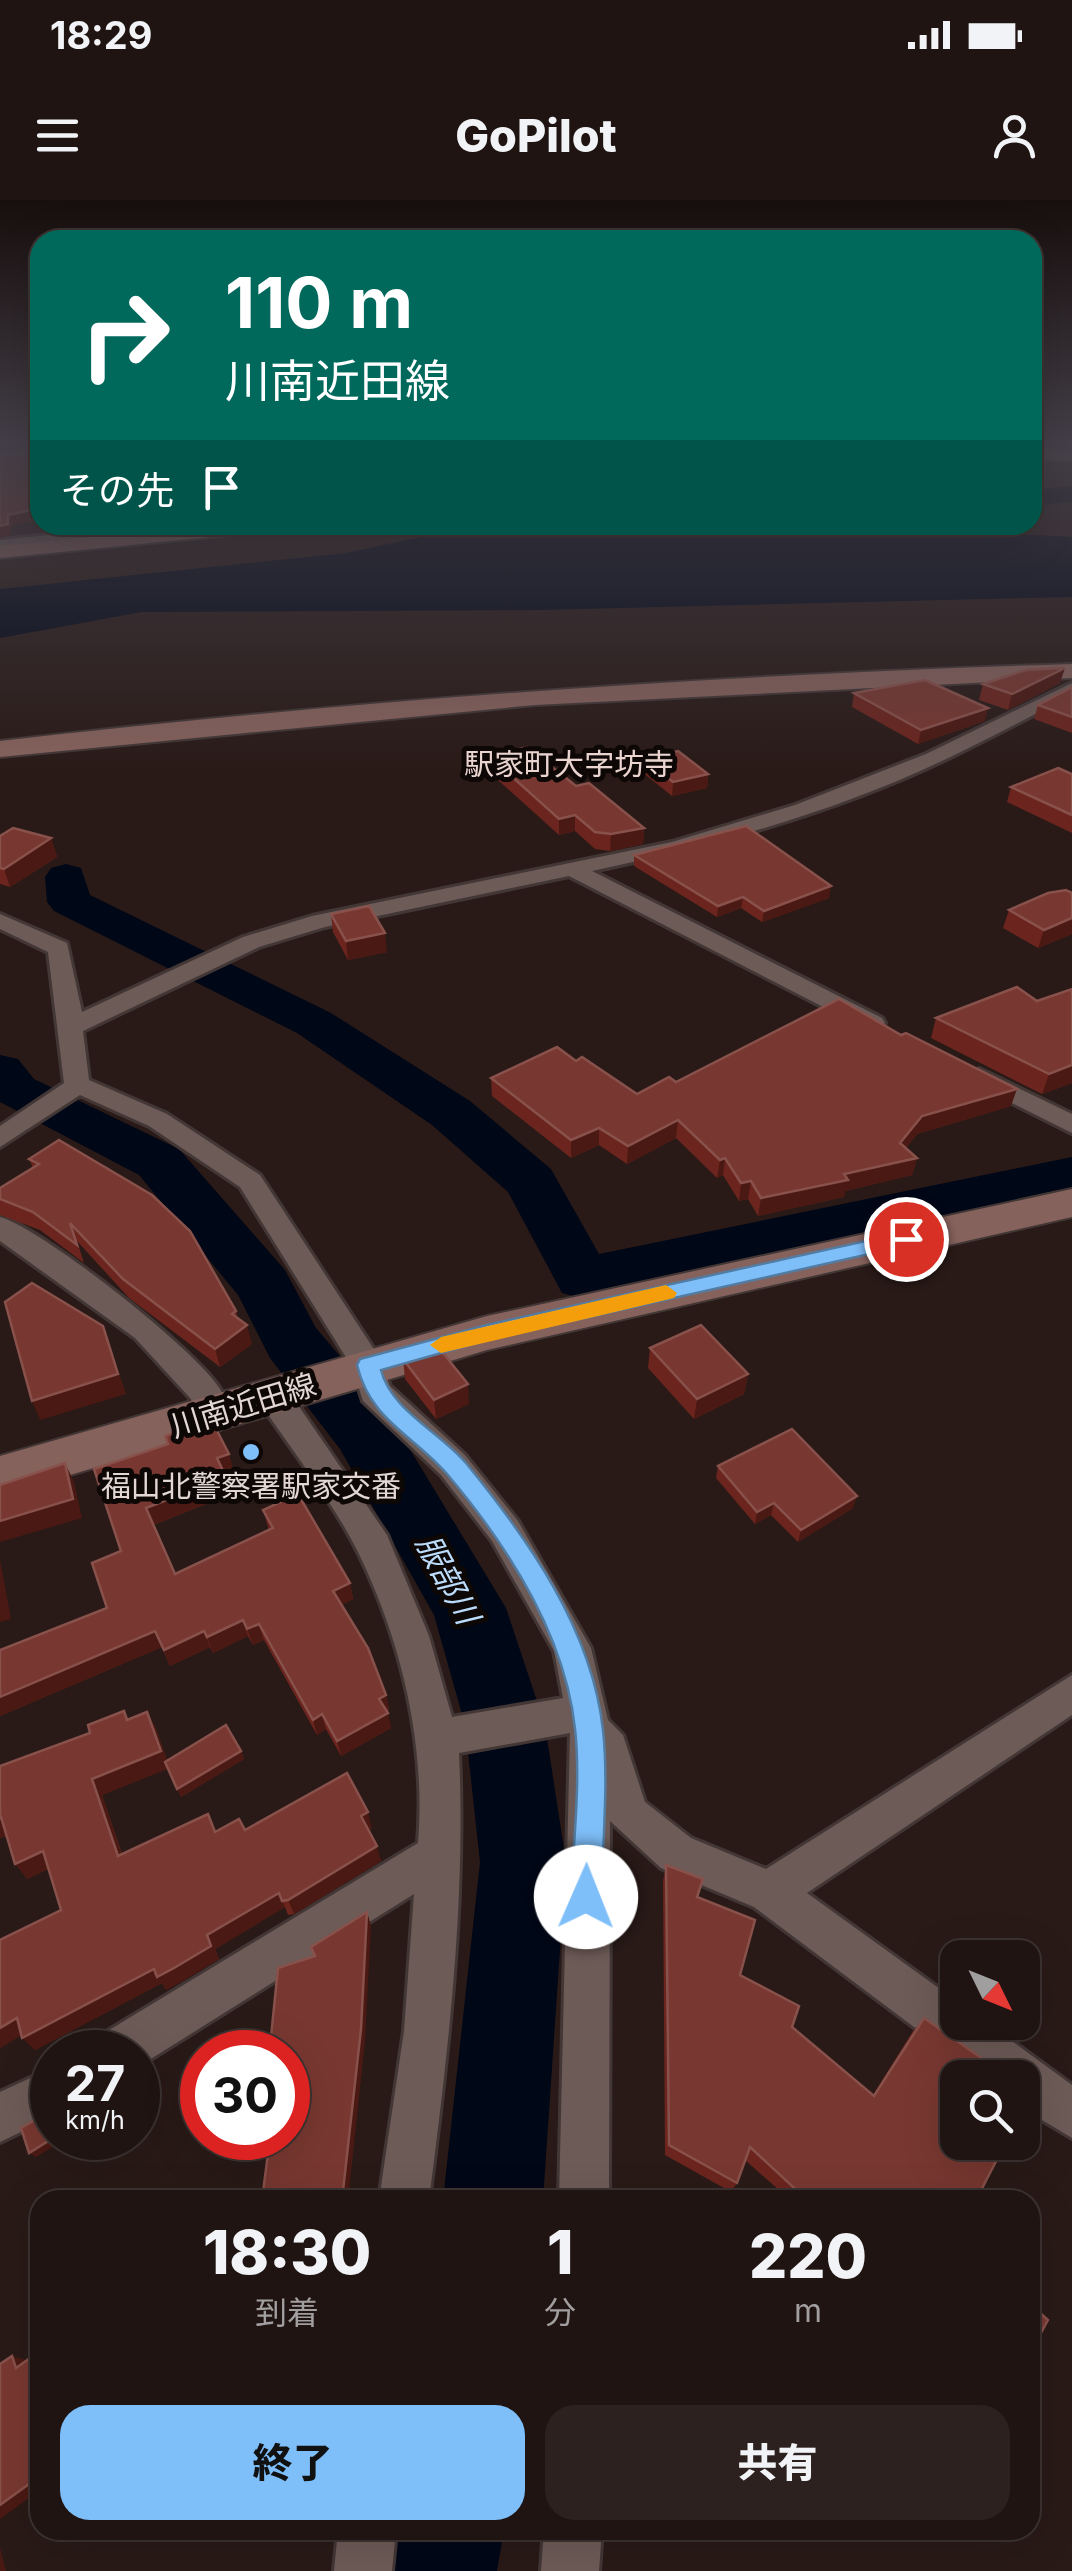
<!DOCTYPE html>
<html lang="ja">
<head>
<meta charset="utf-8">
<style>
  :root { --surface:#1f1411; --page:#2c211f; --text:#f1f3f6; --muted:#a19e9f; --line:#3c3331; --accent:#7ebef9 }
  body { margin:0; font-family:Inter,"Noto Sans JP",sans-serif; background:var(--page); color:var(--text); height:100vh; display:flex; flex-direction:column; font-size:38px; white-space:nowrap }
  * { box-sizing:border-box; margin:0 }
  p { font-size:32px; color:var(--muted) }
  .icon { flex:none; width:55px; height:55px; fill:none; stroke:currentColor; stroke-width:2; stroke-linecap:round; stroke-linejoin:round }
  .map { position:relative; flex:1; overflow:hidden }
  .details { position:absolute; left:30px; top:1990px; width:1010px; height:350px; display:flex; flex-direction:column; background:var(--surface); border-radius:30px; box-shadow:0 10px 40px #0002,0 0 0 2px var(--line) }
  .details>* { flex:none }
  .hud { position:absolute; left:30px; top:30px; width:1012px; height:305px; border-radius:30px; box-shadow:0 10px 40px #0002,0 0 0 2px var(--line); background:#00695c; color:#fff; overflow:hidden }
  .needle { width:65px; rotate:133deg }
  .tools { position:absolute; left:940px; top:1740px; display:grid; gap:20px }
  .tools a { display:grid; place-items:center; width:100px; height:100px; border-radius:20px; background:var(--surface); box-shadow:0 10px 40px #0002,0 0 0 2px var(--line); font-size:50px }
  .speed { position:absolute; left:30px; top:1830px; display:flex; gap:20px; font-size:50px; font-weight:700; text-align:center }
  .speed>* { display:grid; place-content:center; width:130px; height:130px; border-radius:50%; background:var(--surface); box-shadow:0 10px 40px #0002,0 0 0 2px var(--line); line-height:1 }
  .speed small { font-size:25px; font-weight:400 }
  .speed .limit { border:15px solid #d22; background:#fff; color:#111 }
  .pin { position:absolute; display:grid; place-items:center; width:85px; height:85px; color:#fff; margin:-42px; border:5px solid #fff; border-radius:50%; box-shadow:0 2px 10px #0007 }
  .me { position:absolute; width:110px; margin:-55px; rotate:1deg; stroke-linejoin:round; filter:drop-shadow(0 0 8px #0008) }
  .turn { display:flex; align-items:center; gap:35px; height:210px; padding:0 30px; font-size:45px }
  .turn .icon { width:130px; height:130px; stroke-width:2.5 }
  .turn b { display:block; font-size:70px; line-height:85px }
  .then { display:flex; align-items:center; height:95px; padding:0 30px; background:#0003; gap:20px; font-size:38px }
  .eta { display:flex; justify-content:space-evenly; align-items:center; height:170px; text-align:center }
  .eta b { font-size:60px; font-weight:800; line-height:70px }
  .cta { display:flex; gap:20px; margin-top:auto; padding:20px 30px }
  .cta a { flex:1; height:115px; border-radius:30px; background:var(--accent); color:#111; font-size:40px; font-weight:800; line-height:115px; text-align:center }
  .cta a+a { background:var(--page); color:var(--text) }
  .status { display:flex; justify-content:space-between; align-items:center; height:70px; padding:0 50px; background:var(--surface); direction:ltr }
  .status svg { height:28px; fill:currentColor }
  header { display:flex; justify-content:space-between; align-items:center; height:130px; padding:0 30px; background:var(--surface); font-size:45px; font-weight:800 }
  .map>svg:first-child { display:block }
  .water { fill:#000717 }
  .lines { fill:none; stroke-linecap:round; stroke-linejoin:round }
  .river { fill:#000717; fill-rule:evenodd }
  .street-casing { stroke:#433736; stroke-width:6 }
  .secondary-casing { stroke:#433736; stroke-width:4 }
  .street { fill:#6d5b57; fill-rule:evenodd }
  .secondary { fill:#86625c; fill-rule:evenodd }
  .wall { fill:#6b251e }
  .shaded-wall { fill:#4b1913 }
  .building { fill:#783831; stroke:#88514b; stroke-width:2.5 }
  .route { fill:#7ebef9; stroke:#527ca2; stroke-width:2.5 }
  .slow { fill:#f59e0b }
  .poi-dot { fill:#7ebef9; stroke:#0d0706; stroke-width:4 }
  .labels { text-anchor:middle; dominant-baseline:central; stroke-width:10; stroke-linejoin:round; paint-order:stroke }
  .far-quarter-label { font-size:30px; fill:#ead4d0; stroke:#0d0706 }
  .street-label { font-size:30px; fill:#e2d7d5; stroke:#0d0706 }
  .poi-label { font-size:30px; fill:#e2d7d5; stroke:#0d0706 }
  .water-label { font-size:32px; font-style:italic; fill:#bbdbfa; stroke:#0d0706 }
</style>
</head>
<body>
<div class="status"><b>18:29</b><svg viewBox="0 0 49 12"><path d="M0 12V9h3v3zM5 12V6h3v6zM10 12V3h3v9zM15 12V0h3v12zM26 1h20v11H26zM47 4h2v5h-2z"/></svg></div>
<header><svg class="icon" aria-label="menu" viewBox="0 0 24 24"><path d="M4 6h16M4 12h16M4 18h16"/></svg>GoPilot<svg class="icon" aria-label="person" viewBox="0 0 24 24"><circle cx="12" cy="8" r="4"/><path d="M4 21q1-7 8-7t8 7"/></svg></header>
<div class="map">
<svg width="1072" height="2371" viewBox="0 0 1072 2371">
  <rect width="100%" height="100%" fill="#291a17"/>
  <polygon class="water" points="478,325 842,325 1072,337 1072,397 542,410 142,412 0,438 0,389 346,353"/>
  <g class="lines">
    <g class="river">
      <polygon points="40,242 40,249 0,258 0,244"/>
      <polygon points="1072,286 1072,302 1032,306 1032,290"/>
      <polygon points="66,664 81,668 90,695 331,813 470,901 551,969 599,1054 1072,957 1072,993 583,1099 562,1093 508,992 432,925 297,833 54,711 47,702 45,677 51,668"/>
      <polygon points="0,855 18,859 34,879 179,949 285,1070 316,1128 388,1213 506,1408 545,1525 566,1662 543,2000 443,2000 480,1662 465,1525 434,1415 340,1249 270,1158 238,1095 139,975 0,902"/>
      <polygon points="388,2330 504,2330 497,2371 381,2371"/>
    </g>
    <defs>
      <g id="street">
        <polygon points="40,244 40,252 0,261 0,253"/>
        <rect x="1032" y="246" width="40" height="8"/>
        <polygon points="151,325 200,325 0,348 0,340"/>
        <path d="M1072 483V495C1029 517 986 540 942 561 832 613 711 646 592 671L882 818 885 823 882 828H864L569 676 325 727 259 747 83 831 89 880 167 914 260 975 379 1157 390 1186 465 1255 518 1321 591 1448 608 1520 623 1535 645 1602 691 1638 766 1669 1072 1475V1515L807 1693 958 1802V1822H986L1072 1885V1938L1022 1908V1878H982L754 1707 661 1668 610 1621 609 2000H559L570 1533 459 1553C466 1703 448 1852 429 2000H379L404 1831 414 1694 138 1867V1852H95L101 1835 418 1643C426 1545 402 1443 359 1354 334 1303 295 1255 263 1207L259 1198 263 1189 275 1186 287 1189 387 1335 429 1436 452 1517 563 1498 554 1451 492 1341 441 1275 363 1201 352 1167 240 987 149 926 80 895 0 947V926L64 883 48 752 0 729V714L67 743 82 812 243 737 312 716 672 642 795 605 926 554Z"/>
        <polygon points="979,869 1072,914 1072,933 970,882 966,877"/>
        <path d="M0 1017C43 1029 196 1150 220 1189 227 1200 225 1215 220 1226L208 1230 196 1226 191 1199 135 1138 0 1041Z"/>
        <polygon points="52,1868 52,1917 0,1942 0,1892"/>
        <polygon points="338,2330 396,2330 392,2371 334,2371"/>
        <polygon points="544,2330 602,2330 599,2371 541,2371"/>
      </g>
      <g id="secondary">
        <polygon points="0,242 24,242 0,250"/>
        <rect x="1032" y="250" width="40" height="10"/>
        <polygon points="210,325 280,325 270,331 0,358 0,346"/>
        <path d="M1072 464V478L535 505 0 557V541C357 500 713 475 1072 464Z"/>
        <polygon points="1072,989 1072,1017 487,1150 0,1296 0,1256 487,1116"/>
      </g>
    </defs>
    <use href="#street" class="street-casing"/>
    <use href="#secondary" class="secondary-casing"/>
    <use href="#street" class="street"/>
    <use href="#secondary" class="secondary"/>
  </g>
  <g class="wall">
    <polygon points="1060,483 1008,510 979,500 983,484"/>
    <polygon points="1072,487 1072,533 1034,519 1038,505"/>
    <polygon points="854,493 985,521 918,544 852,507"/>
    <polygon points="489,556 576,586 644,628 643,644 610,651 595,649 575,631 559,635 489,572"/>
    <polygon points="643,559 708,574 707,588 672,596 642,572"/>
    <polygon points="1072,574 1072,633 1007,602 1011,587"/>
    <polygon points="0,636 51,638 57,657 10,687 0,684"/>
    <polygon points="634,655 829,698 762,722 741,708 717,717 634,666"/>
    <polygon points="1072,693 1072,734 1038,748 1003,728 1009,710"/>
    <polygon points="331,714 387,752 348,760 333,732"/>
    <polygon points="1072,789 1072,883 1042,894 931,838 936,818 1037,801"/>
    <polygon points="576,861 637,894 676,882 1011,906 917,934 906,948 917,958 912,975 845,991 844,997 758,1016 748,999 739,1001 723,975 717,978 676,938 627,964 599,945 571,958 492,896 491,878"/>
    <polygon points="59,940 236,1111 238,1119 252,1144 220,1167 129,1098 77,1041 84,1063 40,1030 0,1015 0,988 33,968 29,959"/>
    <polygon points="650,1148 748,1174 744,1194 694,1219 648,1168"/>
    <polygon points="403,1159 469,1204 436,1219 405,1179"/>
    <polygon points="165,1236 234,1271 225,1274 231,1294 153,1325 175,1374 269,1330 263,1310 350,1383 353,1399 341,1405 386,1495 389,1510 387,1511 391,1528 341,1556 326,1529 317,1535 264,1440 253,1445 248,1436 213,1453 210,1447 170,1466 162,1447 0,1516 0,1450 107,1408 121,1351 167,1244"/>
    <polygon points="718,1266 853,1308 798,1342 771,1315 755,1324 716,1278"/>
    <polygon points="124,1511 129,1520 147,1512 156,1529 167,1560 241,1551 244,1559 181,1597 168,1568 102,1595 122,1654 216,1631 372,1628 369,1630 381,1661 294,1714 288,1715 285,1707 215,1749 219,1759 166,1790 162,1783 35,1850 21,1835 0,1848 61,1710 48,1669 27,1679 6,1636 0,1638 90,1533"/>
    <polygon points="666,1665 698,1697 740,1775 792,1827 873,1895 913,1831 924,1818 976,2000 790,2000 745,1960 737,1983 731,1992 665,1955 663,1681"/>
  </g>
  <g class="shaded-wall">
    <polygon points="40,308 40,320 11,326 11,335 0,338 0,326 8,315"/>
    <polygon points="1065,468 1060,483 1008,510 1012,494"/>
    <polygon points="988,508 985,521 918,544 921,530"/>
    <polygon points="708,574 707,588 672,596 673,582"/>
    <polygon points="575,615 575,631 559,635 559,619"/>
    <polygon points="644,628 643,644 610,651 611,634"/>
    <polygon points="51,638 57,657 10,687 4,669"/>
    <polygon points="831,686 829,698 762,722 764,711"/>
    <polygon points="743,697 741,708 717,717 718,706"/>
    <polygon points="1072,718 1072,734 1038,748 1044,730"/>
    <polygon points="385,733 387,752 348,760 346,741"/>
    <polygon points="1072,865 1072,883 1042,894 1049,874"/>
    <polygon points="1017,889 1011,906 917,934 896,961 900,943 922,916"/>
    <polygon points="678,920 676,938 627,964 628,946"/>
    <polygon points="599,928 599,945 571,958 571,940"/>
    <polygon points="725,958 723,975 717,978 720,960"/>
    <polygon points="917,958 912,975 845,991 844,997 758,1016 761,998 844,974"/>
    <polygon points="751,981 748,999 739,1001 741,983"/>
    <polygon points="247,1125 252,1144 220,1167 215,1149"/>
    <polygon points="103,1126 126,1194 40,1220 32,1201"/>
    <polygon points="748,1174 744,1194 694,1219 697,1199"/>
    <polygon points="468,1184 469,1204 436,1219 434,1200"/>
    <polygon points="229,1254 234,1271 223,1275 217,1258"/>
    <polygon points="65,1263 74,1282 82,1318 0,1342 0,1321"/>
    <polygon points="226,1277 231,1294 152,1325 146,1308"/>
    <polygon points="857,1296 853,1308 798,1342 801,1330"/>
    <polygon points="774,1303 771,1315 755,1324 757,1312"/>
    <polygon points="0,1360 11,1419 0,1422"/>
    <polygon points="350,1383 353,1399 336,1407 333,1391"/>
    <polygon points="243,1420 248,1436 213,1453 207,1437"/>
    <polygon points="259,1424 264,1440 253,1445 247,1429"/>
    <polygon points="155,1431 162,1447 0,1516 0,1497"/>
    <polygon points="204,1431 210,1447 170,1466 164,1450"/>
    <polygon points="386,1495 389,1510 382,1514 379,1499"/>
    <polygon points="147,1512 156,1529 170,1568 102,1595 127,1671 118,1656 92,1579"/>
    <polygon points="388,1513 391,1528 341,1556 337,1541"/>
    <polygon points="322,1514 326,1529 317,1535 313,1520"/>
    <polygon points="241,1551 244,1559 181,1597 177,1589"/>
    <polygon points="368,1612 372,1628 365,1632 361,1616"/>
    <polygon points="1,1617 13,1633 0,1638 0,1618"/>
    <polygon points="377,1646 381,1661 294,1714 288,1700"/>
    <polygon points="43,1651 54,1666 27,1679 15,1664"/>
    <polygon points="279,1693 285,1707 215,1749 219,1759 183,1781 166,1790 162,1783 35,1850 22,1838 207,1735"/>
    <polygon points="367,1712 371,1725 365,1841 348,2000 342,2000"/>
    <polygon points="17,1818 29,1830 0,1848 0,1828"/>
    <polygon points="53,1938 67,1938 36,1957 29,1953"/>
    <polygon points="12,2156 29,2161 16,2168"/>
    <polygon points="40,2276 40,2290 0,2319 0,2305"/>
    <polygon points="0,2348 6,2371 0,2371"/>
  </g>
  <g class="building">
    <polygon points="40,252 40,308 8,315 8,324 0,326 0,254 23,255"/>
    <polygon points="1065,468 1012,494 983,484 1026,470"/>
    <polygon points="925,480 988,508 921,530 854,493"/>
    <polygon points="1072,487 1072,517 1038,505"/>
    <polygon points="527,547 576,586 589,583 644,628 611,634 595,632 575,615 559,619 489,556"/>
    <polygon points="678,551 708,574 673,582 643,559"/>
    <polygon points="1058,568 1072,574 1072,615 1011,587"/>
    <polygon points="746,626 831,686 764,711 743,697 718,706 634,655"/>
    <polygon points="13,628 51,638 4,669 0,668 0,636"/>
    <polygon points="1066,690 1072,693 1072,718 1044,730 1009,710 1048,693"/>
    <polygon points="369,706 385,733 346,741 331,714"/>
    <polygon points="1017,787 1037,801 1072,789 1072,865 1049,874 936,818"/>
    <polygon points="839,799 901,835 906,833 1017,889 922,916 900,943 917,958 844,974 848,980 761,998 751,981 741,983 725,958 720,960 678,920 628,946 599,928 571,940 491,878 557,847 576,861 582,857 637,894 669,877 676,882"/>
    <polygon points="59,940 152,995 190,1031 236,1111 232,1114 247,1125 215,1149 123,1079 70,1023 77,1045 33,1012 0,999 0,988 39,964 29,959"/>
    <polygon points="32,1083 103,1126 118,1174 32,1201 5,1102"/>
    <polygon points="701,1125 748,1174 697,1199 650,1148"/>
    <polygon points="439,1148 468,1184 434,1200 403,1159"/>
    <polygon points="211,1219 229,1254 217,1258 226,1277 146,1308 175,1374 273,1328 263,1310 298,1294 350,1383 333,1391 368,1448 386,1495 379,1499 388,1513 337,1541 322,1514 313,1520 259,1424 247,1429 243,1420 207,1437 204,1431 164,1450 155,1431 0,1497 0,1450 107,1408 92,1363 121,1351 94,1269 168,1244 165,1236"/>
    <polygon points="792,1229 857,1296 801,1330 774,1303 757,1312 718,1266"/>
    <polygon points="65,1263 73,1299 0,1321 0,1285"/>
    <polygon points="124,1511 127,1520 147,1512 161,1551 92,1579 118,1656 208,1614 215,1632 239,1619 245,1630 347,1573 368,1612 361,1616 377,1646 288,1700 282,1701 279,1693 207,1735 211,1746 174,1768 157,1777 154,1769 22,1838 17,1818 0,1828 0,1740 61,1710 43,1651 15,1664 1,1617 0,1618 0,1566 90,1533 88,1525"/>
    <polygon points="226,1525 241,1551 177,1589 165,1562"/>
    <polygon points="666,1665 703,1679 697,1697 755,1720 740,1775 799,1806 792,1827 874,1896 924,1818 1010,1878 958,1878 958,1942 1006,1942 976,2000 807,2000 750,1947 737,1983 669,1945"/>
    <polygon points="367,1712 361,1829 342,2000 262,2000 270,1938 288,1938 288,1852 242,1852 244,1837 271,1837 278,1768 315,1756 311,1747"/>
    <polygon points="50,1881 52,1884 53,1938 29,1953 21,1928 49,1912"/>
    <polygon points="1022,1886 1032,1893 1022,1911"/>
    <polygon points="1030,2104 1048,2120 1030,2153"/>
    <polygon points="40,2151 40,2276 0,2305 0,2164 12,2156 16,2168"/>
  </g>
  <linearGradient id="sky" x2="0" y2="1"><stop stop-color="#170e0d"/><stop offset="0.42" stop-color="#433e47"/><stop offset="1" stop-color="#433e47" stop-opacity="0"/></linearGradient>
  <rect width="1072" height="574" fill="url(#sky)"/>
  <path class="route" d="M906 1032 917 1039 914 1044 487 1140 381 1170C391 1210 440 1232 466 1263 528 1339 592 1429 603 1530 609 1584 602 1643 602 1697L597 1708 586 1712 576 1708 571 1697C573 1643 581 1583 575 1529 565 1435 507 1345 447 1274 412 1234 370 1220 357 1165L360 1159 487 1125Z"/>
  <polygon class="slow" points="666,1085 677,1093 674,1098 441,1153 430,1145 441,1137"/>
  <circle class="poi-dot" cx="251" cy="1252" r="10"/>
  <g class="labels">
    <g class="far-quarter-label">
      <text x="569" y="564">駅家町大字坊寺</text>
    </g>
    <g class="street-label">
      <text transform="translate(243 1205) rotate(-17)">川南近田線</text>
    </g>
    <g class="poi-label">
      <text x="251" y="1286">福山北警察署駅家交番</text>
    </g>
    <g class="water-label">
      <text transform="translate(448 1379) rotate(62)">服部川</text>
    </g>
  </g>
</svg>
<div class="tools">
<a><svg class="needle" viewBox="-14 -14 28 28"><path d="M0-13l5 13h-10z" fill="#e53935"/><path d="M0 13l5-13h-10z" fill="#a19e9f"/></svg></a>
<a><svg class="icon" aria-label="search" viewBox="0 0 24 24"><circle cx="10" cy="10" r="6"/><path d="M15 15l6 6"/></svg></a>
</div>
<div class="speed"><div>27<small>km/h</small></div><div class="limit">30</div></div>
<div class="pin" style="left:906px;top:1039px;background:#d93025"><svg class="icon" aria-label="arrive" viewBox="0 0 24 24"><path d="M6 21V4h12l-3 4 3 4H6"/></svg></div>
<svg class="me" style="left:586px;top:1697px" viewBox="-20 -20 40 40"><circle r="19" fill="#fff"/><path d="M0-13L10 11 0 6-10 11z" fill="#7ebef9"/></svg>
<div class="hud">
<div class="turn"><svg class="icon" aria-label="right" viewBox="0 0 24 24"><path d="M7 20v-9h11M14 6l5 5-5 5"/></svg><div><b>110 m</b>川南近田線</div></div>
<div class="then">その先<svg class="icon" aria-label="arrive" viewBox="0 0 24 24"><path d="M6 21V4h12l-3 4 3 4H6"/></svg></div>
</div>
<section class="details">
<div class="eta">
<div><b>18:30</b><p>到着</p></div>
<div><b>1</b><p>分</p></div>
<div><b>220</b><p>m</p></div>
</div>
<div class="cta"><a>終了</a><a>共有</a></div>
</section>
</div>
</body>
</html>
